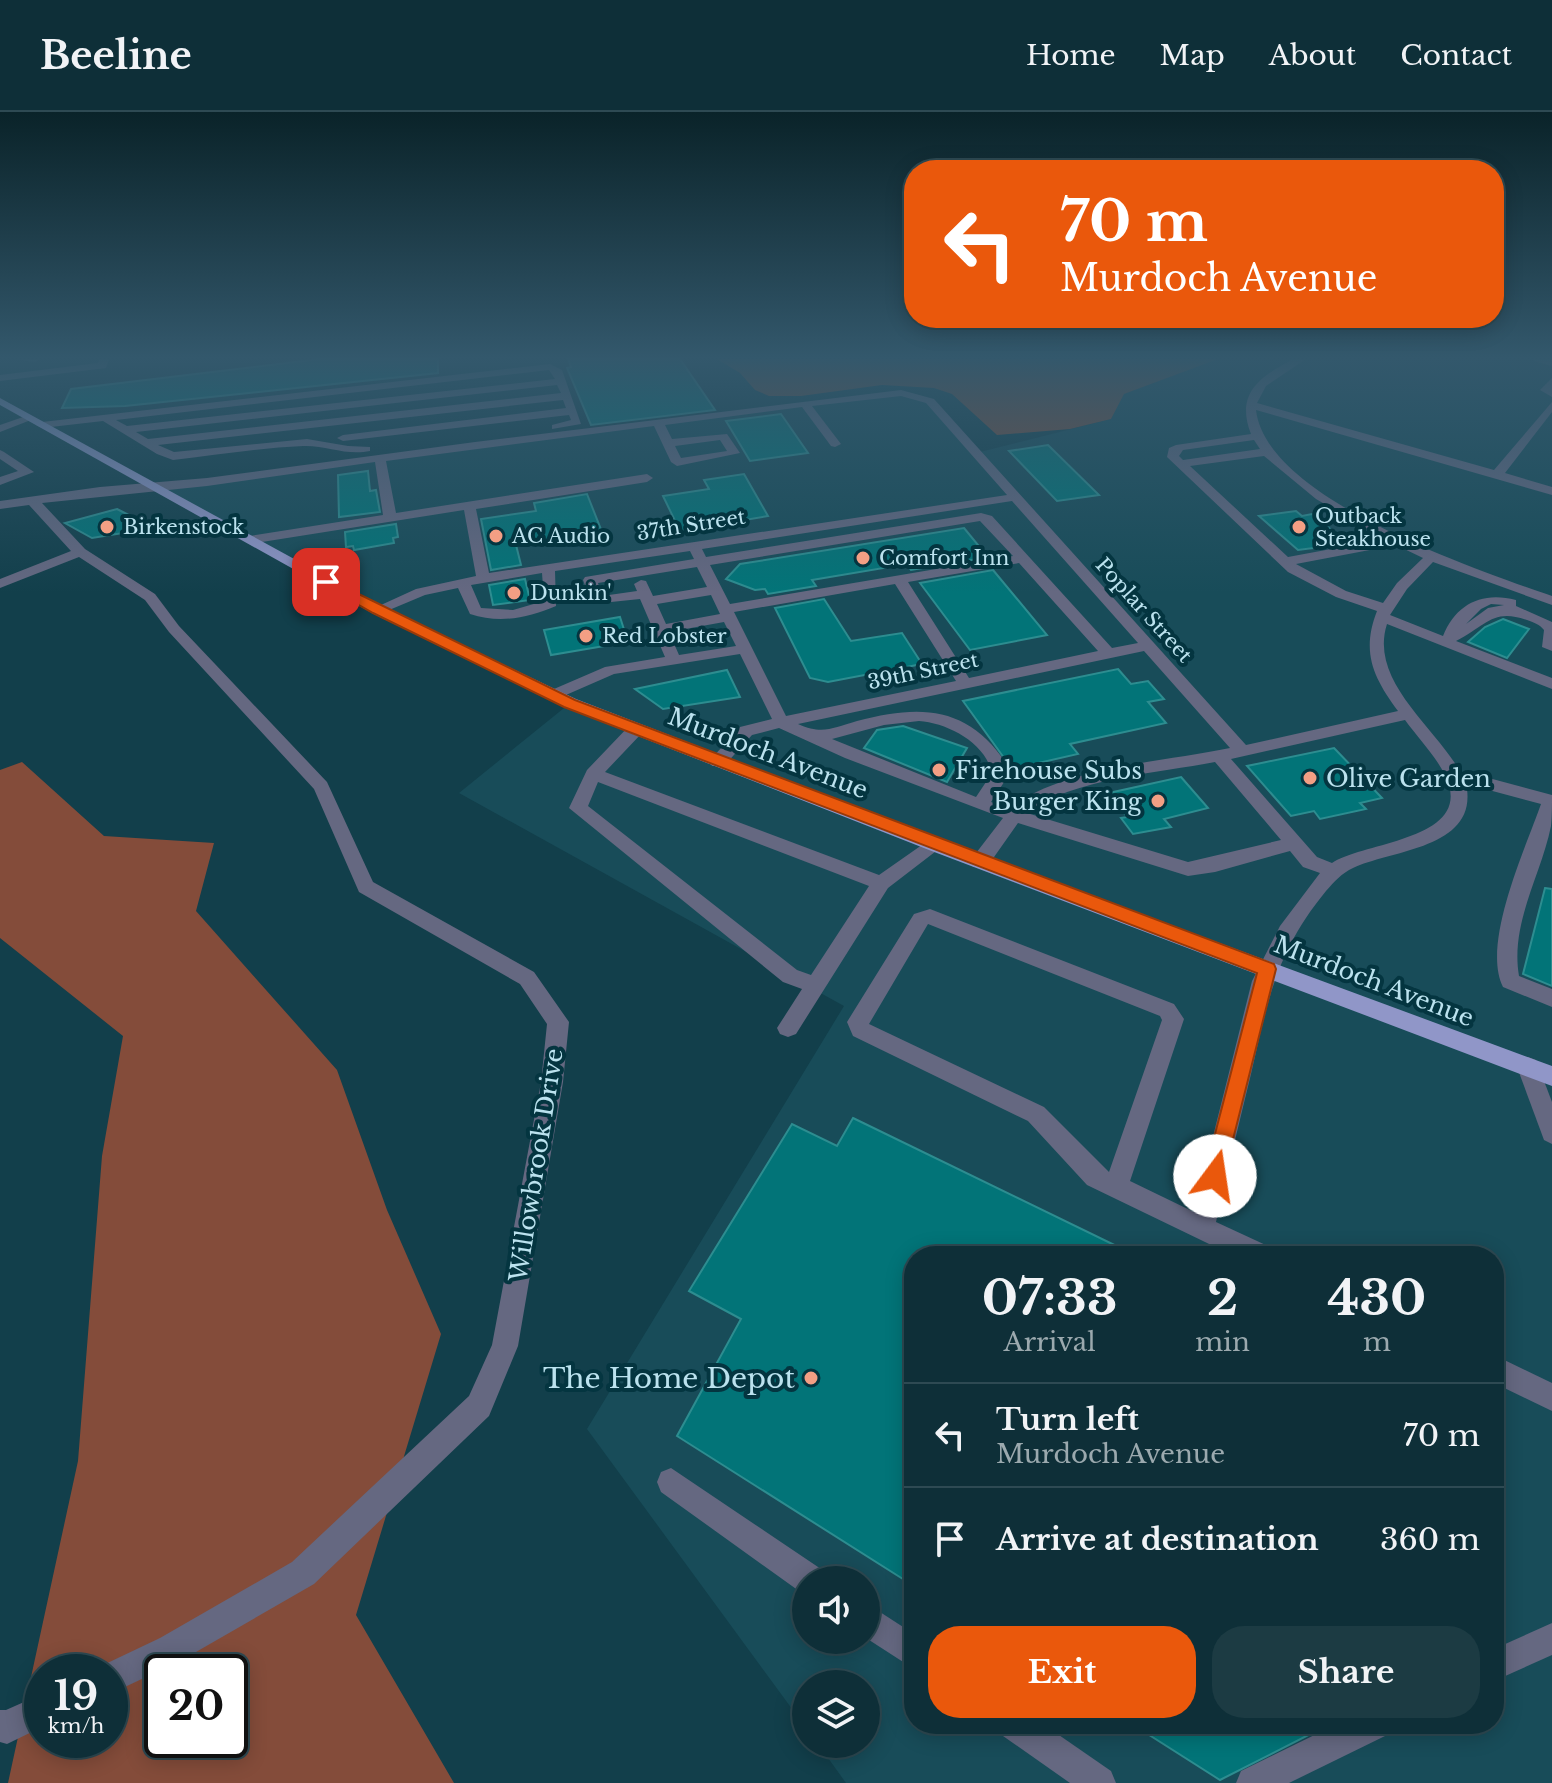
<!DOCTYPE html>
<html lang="en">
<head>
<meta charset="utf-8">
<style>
  :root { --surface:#0e2f38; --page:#1c3b43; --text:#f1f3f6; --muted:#9ba9ae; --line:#2e4a53; --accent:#ea580c }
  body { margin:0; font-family:"Libre Baskerville",serif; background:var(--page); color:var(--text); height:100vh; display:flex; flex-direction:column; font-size:30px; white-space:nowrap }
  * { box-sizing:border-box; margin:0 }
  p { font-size:26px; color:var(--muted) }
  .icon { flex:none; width:44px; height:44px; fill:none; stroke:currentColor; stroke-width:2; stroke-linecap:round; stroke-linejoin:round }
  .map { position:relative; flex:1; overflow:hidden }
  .sheet { position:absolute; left:904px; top:1134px; width:600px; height:488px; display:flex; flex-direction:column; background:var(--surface); border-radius:32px; box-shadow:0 4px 20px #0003,0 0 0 2px var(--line) }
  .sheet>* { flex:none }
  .banner { position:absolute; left:904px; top:48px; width:600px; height:168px; border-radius:32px; box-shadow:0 4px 20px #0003,0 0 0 2px var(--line); background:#ea580c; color:#fff; overflow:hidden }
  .buttons { position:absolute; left:792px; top:1454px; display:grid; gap:16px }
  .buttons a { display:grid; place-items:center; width:88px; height:88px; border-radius:50%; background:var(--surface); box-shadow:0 4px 20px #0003,0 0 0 2px var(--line); font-size:40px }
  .speed { position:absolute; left:24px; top:1542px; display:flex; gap:16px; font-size:40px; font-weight:700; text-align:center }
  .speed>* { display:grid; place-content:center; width:104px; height:104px; border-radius:50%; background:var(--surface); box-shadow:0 4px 20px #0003,0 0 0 2px var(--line); line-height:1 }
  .speed small { font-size:20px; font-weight:400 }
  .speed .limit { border:4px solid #111; border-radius:12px; background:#fff; color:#111 }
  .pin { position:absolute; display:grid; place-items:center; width:68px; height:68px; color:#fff; margin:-34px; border-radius:16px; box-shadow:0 4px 12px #0006 }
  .me { position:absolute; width:88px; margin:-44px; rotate:14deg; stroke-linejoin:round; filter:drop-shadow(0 0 6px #0008) }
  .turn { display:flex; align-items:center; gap:28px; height:168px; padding:0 24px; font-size:36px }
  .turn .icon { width:104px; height:104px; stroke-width:2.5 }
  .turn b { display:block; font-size:56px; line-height:68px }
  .eta { display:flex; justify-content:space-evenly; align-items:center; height:136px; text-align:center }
  .eta b { font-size:48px; font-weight:800; line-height:56px }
  .cta { display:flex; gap:16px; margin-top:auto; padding:16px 24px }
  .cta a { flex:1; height:92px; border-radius:32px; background:var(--accent); color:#fff; font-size:32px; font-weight:800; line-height:92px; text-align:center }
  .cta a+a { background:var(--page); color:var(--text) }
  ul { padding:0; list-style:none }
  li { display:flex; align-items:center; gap:24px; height:104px; padding:0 24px; border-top:2px solid var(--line) }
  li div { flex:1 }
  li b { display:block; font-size:30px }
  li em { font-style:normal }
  header { display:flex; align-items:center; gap:48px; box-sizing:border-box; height:112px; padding:0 40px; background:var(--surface); border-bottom:2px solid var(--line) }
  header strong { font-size:38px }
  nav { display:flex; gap:44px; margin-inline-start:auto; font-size:28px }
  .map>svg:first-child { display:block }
  .built { fill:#184c59; fill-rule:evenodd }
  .green { fill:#844c3a; fill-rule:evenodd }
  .building { fill:#027478; stroke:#2d8d90; stroke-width:2 }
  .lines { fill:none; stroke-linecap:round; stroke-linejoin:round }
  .minor { fill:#656881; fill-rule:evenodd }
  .major { fill:#9096c8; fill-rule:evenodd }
  .route { fill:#ea580c; stroke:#983908; stroke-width:2 }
  .poi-dot { fill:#f39f84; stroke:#043540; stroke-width:3 }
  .labels { text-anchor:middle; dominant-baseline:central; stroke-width:8; stroke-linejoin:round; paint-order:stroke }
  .far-poi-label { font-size:20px; fill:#bbe2ee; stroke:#043540; text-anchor:start }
  .far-street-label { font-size:20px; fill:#bbe2ee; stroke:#043540 }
  .street-label { font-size:24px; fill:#bbe2ee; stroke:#043540 }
  .poi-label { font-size:24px; fill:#bbe2ee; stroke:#043540; text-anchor:start }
  .near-poi-label { font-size:28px; fill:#bbe2ee; stroke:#043540; text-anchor:end }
</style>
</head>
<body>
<header>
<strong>Beeline</strong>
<nav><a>Home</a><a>Map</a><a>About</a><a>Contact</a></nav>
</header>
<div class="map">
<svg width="1552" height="1671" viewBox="0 0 1552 1671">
  <rect width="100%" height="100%" fill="#123f4b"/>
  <path class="built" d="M1218 247H1552V1671H846L818 1632H866V1572H806V1616L587 1317 844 894 459 681 569 592 377 498 157 376 901 281 930 289 976 341 1111 307 1123 282ZM914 1144H1494V1612H914ZM806 1468H866V1528H806Z"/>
  <g class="green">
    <polygon points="717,247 1218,247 1124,282 1111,307 1070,317 997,323 952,282 934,276 882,273 801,284 769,284 755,278 740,261"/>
    <path d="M22 650 104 724 214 731 196 799 337 958 387 1098 441 1222 356 1503 454 1671H8L78 1349 102 1044 123 924 0 826V658ZM42 1560H110V1628H42ZM162 1560H230V1628H162Z"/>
  </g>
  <g class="building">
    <polygon points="320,247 438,247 438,261 125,294 62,296 71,277"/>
    <polygon points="568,247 680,247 715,298 591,313 567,256 571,255"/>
    <polygon points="781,302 808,341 750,349 726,309"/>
    <polygon points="1048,333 1099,383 1057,389 1009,339"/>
    <polygon points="368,359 370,379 376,378 380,400 339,405 338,363"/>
    <polygon points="744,362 768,404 680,419 663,384 709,377 704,368"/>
    <polygon points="587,382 602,420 516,433 521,453 491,458 481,407 536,399 534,391"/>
    <polygon points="117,397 154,416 92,426 65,411"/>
    <polygon points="1296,399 1302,404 1312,402 1340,425 1334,426 1339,430 1335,431 1337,433 1298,438 1259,404"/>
    <polygon points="396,412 398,425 393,426 394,431 354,438 353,434 346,435 345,420"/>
    <polygon points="964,416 983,439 978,440 983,446 911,458 907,452 812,468 816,474 768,482 765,477 755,478 726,467 740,452"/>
    <polygon points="993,458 1047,523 970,538 920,471"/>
    <polygon points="525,467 530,488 493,493 489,473"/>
    <polygon points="824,487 851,529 902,521 922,552 828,570 810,566 775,496"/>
    <polygon points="620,505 628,530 551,543 544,518"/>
    <polygon points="1503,507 1529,517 1507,546 1468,530 1485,515"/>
    <polygon points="1118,557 1131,572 1148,569 1164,587 1148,590 1166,611 1070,632 1078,642 1012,657 963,589"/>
    <polygon points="727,558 740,585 663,597 635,577"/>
    <polygon points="903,614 967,636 947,670 864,636 877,618"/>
    <polygon points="1334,636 1382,686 1360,691 1366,697 1320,707 1314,699 1291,704 1247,654"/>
    <polygon points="1181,665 1208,696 1164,707 1171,715 1133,722 1121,706 1127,705 1109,681"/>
    <polygon points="1545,776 1552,777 1552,874 1523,862"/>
    <polygon points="853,1006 1137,1144 914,1144 914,1474 677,1324 741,1207 689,1179 792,1012 837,1034"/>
    <polygon points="1132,1612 1330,1612 1220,1668"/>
  </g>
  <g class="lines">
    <g class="minor">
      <polygon points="14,247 40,247 35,250"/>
      <polygon points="99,247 109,247 106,256 0,269 0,263 98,251"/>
      <path d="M1293 247H1306L1266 274 1257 291 1494 358 1552 290V300L1505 361 1552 375V383L1256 298C1266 387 1477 458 1552 484V493L1433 450 1407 477 1390 503 1443 524C1456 492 1482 479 1516 488V494L1552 510V539L1542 535 1544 518C1539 512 1535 511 1527 508 1493 496 1487 513 1456 529L1552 566V577L1387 512C1368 571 1440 618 1463 665H1485L1552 683C1552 693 1552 704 1551 714 1541 764 1510 811 1519 864L1552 877V895L1503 875C1481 832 1526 735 1541 692L1485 677H1467C1475 737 1390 738 1353 756 1342 761 1334 770 1326 779 1276 840 1268 888 1251 962 1239 1011 1227 1061 1216 1110L1270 1135 1274 1144H1234L1087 1073 1028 1009 853 924 847 910 914 802 930 797 1174 892 1184 907 1130 1069 1194 1100 1252 869 1280 814 1320 761 1303 755 1290 739 1215 760 1188 764 1018 711 987 755H973L971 750 973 745 1003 706 845 646 779 616 752 623 724 654H712L710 650 712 646 740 615 772 607 740 542 614 562 559 586H547V580L605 555 665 545 640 487 592 492 583 468 585 465 694 447 690 439 555 459 556 494C527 506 500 512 470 502L458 476 425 483 382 501 377 502 370 498 416 477 476 464 464 398 250 432 243 428 250 424 383 403 375 350 207 374 42 391 85 437 155 482 179 514 327 670 373 770 534 860 569 910 563 970 518 1234 489 1304 314 1472 182 1548 110 1582V1560H96L99 1555 160 1526 292 1450 469 1284 492 1233 541 970 547 912 520 872 359 780 314 677 169 520 145 488 79 445 0 476V467L71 439 29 393 0 397V389L100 375 207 366 475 330 901 278 934 287 1246 633 1398 599C1373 565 1361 540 1377 499L1336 485 1288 460 1167 345 1169 336 1176 333 1251 322C1235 281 1260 265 1293 247ZM901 284 926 291 1007 383 489 461 476 397 647 370 653 366 647 362 396 401 386 349 654 314 671 350 677 354 740 341 727 322 672 327 665 313 802 295 831 334 835 335 841 332 812 294ZM720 328 727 339 681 346 675 334ZM1254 328 1260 337 1183 348 1179 344 1183 338ZM1264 344 1316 387 1385 427 1288 445 1190 354ZM1012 389 1138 531 1112 536 992 404 981 401 706 445 702 437ZM980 409 1013 444 730 492 710 453ZM1396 433 1423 446 1397 471 1383 491 1346 479 1296 452ZM1019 451 1098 539 969 566 908 470ZM697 455 707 475 653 484 646 469 641 468 634 472 637 479 602 484 598 471ZM542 461 544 489 513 498 481 496 471 473ZM895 472 956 569 786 604 734 500ZM711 483 720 502 666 512 657 492ZM1491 492 1504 493 1488 496 1466 512 1481 497ZM724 510 736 534 679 543 669 520ZM1144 539 1230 636C1164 650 1063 655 1010 696L991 690 1010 661 1008 654C969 594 922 592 857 609 832 616 823 623 798 612ZM1405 608C1418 626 1435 643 1445 663 1477 728 1365 729 1332 751L1317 745 1231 647ZM919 609C947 611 985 630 992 661L976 685 832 627 884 613ZM1215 650 1281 728 1188 750 1027 701C1073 666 1159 661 1215 650ZM928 812 1160 904 1162 908 1109 1060 1044 995 869 912Z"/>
      <polygon points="1533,247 1552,248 1552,254 1534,249"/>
      <path d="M550 252 562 258 581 312 552 317V313L571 308 569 303 343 329 337 326 343 323 566 296 563 288 158 333 174 340 307 327 348 334 370 335V339C346 344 326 333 303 334 260 336 216 343 173 348L157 342 103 309 42 316 36 313 42 310ZM549 258 555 267 127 314 116 308ZM557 273 561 281 148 327 136 320Z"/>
      <polygon points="1552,266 1552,285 1540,278"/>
      <polygon points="26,304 36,306 0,320 0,313"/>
      <polygon points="0,338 4,340 34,360 0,373 0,365 18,359 0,347"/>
      <path d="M636 612 642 613V621L605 660 879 763 929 728H941L944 733 888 776 796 922 788 925 780 922 777 916 802 877 783 870 569 696 587 658 630 613ZM598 670 869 774 811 863 797 858 588 694Z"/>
      <polygon points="1528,945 1536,948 1552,990 1552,1032 1544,1028 1517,955 1520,948"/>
      <polygon points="1494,1243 1552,1271 1552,1299 1494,1271"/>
      <polygon points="671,1356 821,1457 825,1468 806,1468 806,1482 799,1479 661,1380 657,1370 661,1360"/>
      <polygon points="866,1491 914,1522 914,1557 866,1526"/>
      <polygon points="1552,1511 1552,1543 1494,1569 1494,1537"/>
      <polygon points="42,1582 42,1615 7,1632 0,1630 0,1598 6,1598"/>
      <polygon points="999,1612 1043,1612 1111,1659 1116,1671 1070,1671 1003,1624"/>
      <polygon points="1337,1612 1389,1612 1385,1624 1289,1671 1236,1671 1241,1659"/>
    </g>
    <polygon class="major" points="0,286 382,495 576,587 941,728 1552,954 1552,974 929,738 564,595 372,501 0,293"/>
  </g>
  <linearGradient id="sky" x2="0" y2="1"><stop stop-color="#0a2329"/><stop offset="0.51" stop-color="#33586c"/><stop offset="1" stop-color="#33586c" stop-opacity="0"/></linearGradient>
  <rect width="1552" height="481" fill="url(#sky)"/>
  <polygon class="route" points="326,466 575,588 1274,852 1276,857 1222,1071 1215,1074 1207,1071 1204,1064 1257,861 564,595 373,501 322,472 322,467"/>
  <g class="poi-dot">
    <circle cx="107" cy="415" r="8"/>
    <circle cx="1299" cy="415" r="8"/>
    <circle cx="496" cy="424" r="8"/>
    <circle cx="863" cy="446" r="8"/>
    <circle cx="514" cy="481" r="8"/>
    <circle cx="586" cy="524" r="8"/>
    <circle cx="939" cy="658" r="8"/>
    <circle cx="1310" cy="666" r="8"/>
    <circle cx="1158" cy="689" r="8"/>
    <circle cx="811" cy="1266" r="8"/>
  </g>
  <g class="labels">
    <g class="far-poi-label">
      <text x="1315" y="404">Outback<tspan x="1315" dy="23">Steakhouse</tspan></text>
      <text x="123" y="415">Birkenstock</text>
      <text x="512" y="424">AC Audio</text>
      <text x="879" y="446">Comfort Inn</text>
      <text x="530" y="481">Dunkin'</text>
      <text x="602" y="524">Red Lobster</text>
    </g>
    <g class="far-street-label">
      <text transform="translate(691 413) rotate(-9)">37th Street</text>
      <text transform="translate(1144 498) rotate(48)">Poplar Street</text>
      <text transform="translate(923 559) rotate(-12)">39th Street</text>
    </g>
    <g class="street-label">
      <text transform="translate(768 641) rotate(21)">Murdoch Avenue</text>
      <text transform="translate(1374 869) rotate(21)">Murdoch Avenue</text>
      <text transform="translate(536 1053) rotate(-81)">Willowbrook Drive</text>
    </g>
    <g class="poi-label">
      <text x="955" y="658">Firehouse Subs</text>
      <text x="1326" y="666">Olive Garden</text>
      <text x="1142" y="689" text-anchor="end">Burger King</text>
    </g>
    <g class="near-poi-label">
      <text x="795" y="1266">The Home Depot</text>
    </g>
  </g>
</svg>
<div class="buttons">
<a><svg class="icon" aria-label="sound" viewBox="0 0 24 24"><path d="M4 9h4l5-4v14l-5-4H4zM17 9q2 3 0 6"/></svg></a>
<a><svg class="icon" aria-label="layers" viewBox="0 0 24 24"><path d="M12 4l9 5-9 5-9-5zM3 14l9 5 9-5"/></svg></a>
</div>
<div class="speed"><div>19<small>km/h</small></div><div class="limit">20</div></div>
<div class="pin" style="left:326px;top:470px;background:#d93025"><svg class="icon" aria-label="arrive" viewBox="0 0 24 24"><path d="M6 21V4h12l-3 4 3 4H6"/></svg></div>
<svg class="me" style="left:1215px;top:1064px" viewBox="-20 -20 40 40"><circle r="19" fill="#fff"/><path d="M0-13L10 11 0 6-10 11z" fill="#ea580c"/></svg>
<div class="banner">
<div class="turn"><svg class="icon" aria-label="left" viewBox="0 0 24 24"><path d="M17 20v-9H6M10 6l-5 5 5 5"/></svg><div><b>70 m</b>Murdoch Avenue</div></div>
</div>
<section class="sheet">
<div class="eta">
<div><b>07:33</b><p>Arrival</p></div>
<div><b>2</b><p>min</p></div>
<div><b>430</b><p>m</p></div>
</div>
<ul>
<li><svg class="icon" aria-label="left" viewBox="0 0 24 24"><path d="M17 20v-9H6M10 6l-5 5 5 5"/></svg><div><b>Turn left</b><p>Murdoch Avenue</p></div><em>70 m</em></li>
<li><svg class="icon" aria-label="arrive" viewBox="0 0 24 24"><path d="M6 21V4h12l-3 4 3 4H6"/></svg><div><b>Arrive at destination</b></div><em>360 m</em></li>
</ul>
<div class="cta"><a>Exit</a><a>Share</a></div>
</section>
</div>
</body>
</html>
